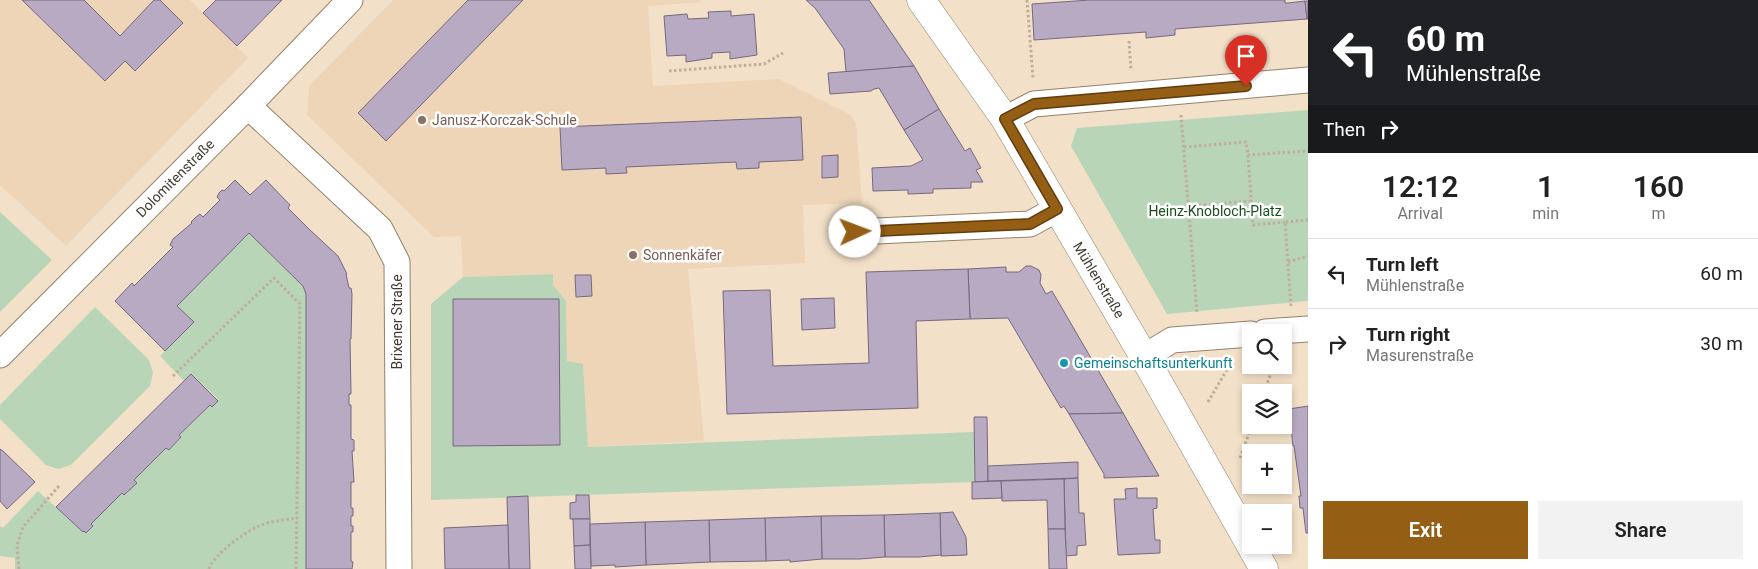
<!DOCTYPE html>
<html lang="en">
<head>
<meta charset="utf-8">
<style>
  :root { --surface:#fff; --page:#f2f2f2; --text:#222; --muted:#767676; --line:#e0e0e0; --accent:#945e15 }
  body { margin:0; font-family:Roboto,sans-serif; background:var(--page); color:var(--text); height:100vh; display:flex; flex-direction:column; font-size:19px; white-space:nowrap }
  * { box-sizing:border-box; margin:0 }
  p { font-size:16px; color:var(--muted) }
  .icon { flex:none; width:28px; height:28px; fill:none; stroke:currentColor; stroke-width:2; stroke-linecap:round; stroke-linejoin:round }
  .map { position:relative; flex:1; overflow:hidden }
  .details { display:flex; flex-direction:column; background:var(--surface); width:450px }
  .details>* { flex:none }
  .guide { background:#202124; color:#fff; overflow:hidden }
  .fabs { position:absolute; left:1242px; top:324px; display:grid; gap:10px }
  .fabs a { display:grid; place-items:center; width:50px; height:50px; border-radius:0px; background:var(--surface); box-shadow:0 2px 8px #0003; font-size:25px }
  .pin { position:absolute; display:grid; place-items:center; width:42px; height:42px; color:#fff; margin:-51px -21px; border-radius:50% 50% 50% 0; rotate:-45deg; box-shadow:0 0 5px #0007 }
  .pin .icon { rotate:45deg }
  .me { position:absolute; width:55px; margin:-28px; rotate:88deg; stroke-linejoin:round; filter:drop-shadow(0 0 4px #0008) }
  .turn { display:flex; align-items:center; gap:18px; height:105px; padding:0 15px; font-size:22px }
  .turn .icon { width:65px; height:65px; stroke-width:2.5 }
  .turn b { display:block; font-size:35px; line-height:42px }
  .then { display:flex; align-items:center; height:48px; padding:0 15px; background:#0003; gap:10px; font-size:19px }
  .eta { display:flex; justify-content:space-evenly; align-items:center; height:85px; text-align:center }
  .eta b { font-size:30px; font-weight:600; line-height:35px }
  .primary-button { display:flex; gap:10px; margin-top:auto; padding:10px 15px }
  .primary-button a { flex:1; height:58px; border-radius:0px; background:var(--accent); color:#fff; font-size:20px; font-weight:600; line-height:58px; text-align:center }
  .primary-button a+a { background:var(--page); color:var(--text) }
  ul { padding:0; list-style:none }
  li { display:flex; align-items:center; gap:15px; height:70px; padding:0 15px; border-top:1px solid var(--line) }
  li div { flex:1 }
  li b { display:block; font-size:19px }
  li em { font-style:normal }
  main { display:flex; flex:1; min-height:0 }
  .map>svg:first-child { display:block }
  .built { fill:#eed5b7 }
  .green { fill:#b9d5b7 }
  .building { fill:#b9aac3; stroke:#75687e }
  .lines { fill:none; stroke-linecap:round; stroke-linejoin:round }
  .minor-casing { stroke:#93826c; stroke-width:27 }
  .primary-casing { stroke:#93826c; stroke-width:29 }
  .path { stroke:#beae9b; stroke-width:3; stroke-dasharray:2.5 2.5; stroke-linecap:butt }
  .minor { stroke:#fff; stroke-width:25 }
  .primary { stroke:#fff; stroke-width:28 }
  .route-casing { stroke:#603d0e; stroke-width:12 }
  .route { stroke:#945e15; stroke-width:9 }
  .education-dot { fill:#8d6e63; stroke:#fff; stroke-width:2 }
  .culture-dot { fill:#0f9aa8; stroke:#fff; stroke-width:2 }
  .labels { text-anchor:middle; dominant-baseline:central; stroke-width:5; stroke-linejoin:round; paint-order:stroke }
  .education-label { font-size:14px; fill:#785e54; stroke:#fff; text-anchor:start }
  .street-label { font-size:14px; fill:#433b31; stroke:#fff }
  .park-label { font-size:14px; fill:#1b4e1d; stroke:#fff }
  .culture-label { font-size:14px; fill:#0d838f; stroke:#fff; text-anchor:start }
</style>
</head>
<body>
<main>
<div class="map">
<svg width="1308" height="569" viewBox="0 0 1308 569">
  <rect width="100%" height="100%" fill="#f3e0c8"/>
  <g class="built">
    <polygon points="0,0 190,0 248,58 66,246 0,185"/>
    <polygon points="393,0 699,0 702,2 648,6 653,86 779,79 851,115 856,124 862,203 803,205 805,263 688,269 704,441 588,447 583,364 567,361 566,301 553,285 553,274 463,277 461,236 434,237 307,115 309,86"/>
  </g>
  <g class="green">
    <polygon points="1308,110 1308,301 1167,314 1071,146 1077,128"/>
    <polygon points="0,212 52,260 0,312"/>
    <polygon points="249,233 303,286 306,294 306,569 15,569 15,558 0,556 0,526 3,528 38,491 83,532 93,526 91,524 122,493 124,495 136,483 134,480 166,448 169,450 181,438 179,435 210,405 212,407 218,401 217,398 191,374 184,381 160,356 194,322 177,306"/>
    <polygon points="553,274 553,285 566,301 567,361 583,364 588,447 974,432 975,482 431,500 431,304 463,277"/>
    <polygon points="95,307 149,360 153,373 150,386 71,465 58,469 46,465 0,419 0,405"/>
  </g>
  <g class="building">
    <polygon points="22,0 84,0 120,36 154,0 160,0 183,23 135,71 125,61 105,81"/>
    <polygon points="216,0 282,0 237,46 203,13"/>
    <polygon points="468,0 523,0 386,141 358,113"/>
    <polygon points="806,0 869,0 914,66 846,72 844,49 815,8"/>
    <polygon points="1090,0 1285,0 1285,3 1288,3 1305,1 1307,19 1175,29 1175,35 1146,38 1146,32 1034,40 1032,4"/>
    <polygon points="1305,1 1308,1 1308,19 1307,19"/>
    <polygon points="731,11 731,16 754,14 757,55 730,59 730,52 712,53 712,58 686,62 686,55 667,56 664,16 687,14 688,19 709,18 708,12"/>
    <polygon points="914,66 939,109 904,130 879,88 874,89 871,91 830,94 828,73"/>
    <polygon points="939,109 965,151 970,148 981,168 976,170 983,182 971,182 971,188 933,189 933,193 908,194 908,190 873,191 872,168 911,166 923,160 904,130"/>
    <polygon points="801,117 803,160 759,162 759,168 737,169 736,162 626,167 627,173 606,174 606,168 562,170 560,127"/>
    <polygon points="838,155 838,177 822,178 822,156"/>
    <polygon points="235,180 250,195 266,180 290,205 288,208 309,229 338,256 347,274 346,274 349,288 351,288 352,294 351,339 350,339 351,394 349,394 349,405 351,405 351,439 354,440 354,451 352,451 354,482 351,482 351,508 353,508 353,516 351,516 351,526 353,526 353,532 351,532 351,561 353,562 352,569 306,569 306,294 303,286 249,233 177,306 194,322 165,351 115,301 132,283 134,286 173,247 170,245 173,239 192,223 191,222 195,218 200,214 203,217 220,200 217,197 219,193 222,190 224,191"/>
    <polygon points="1026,266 1031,266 1039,270 1041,275 1040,283 1046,294 1052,291 1123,413 1069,414 1064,406 1061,408 1008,318 970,319 968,269 1006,267 1006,272 1019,272"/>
    <polygon points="968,269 970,319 916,321 918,408 727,414 723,291 770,290 773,366 869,363 866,272"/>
    <polygon points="575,275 591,275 592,296 576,297"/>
    <polygon points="834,298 835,328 802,330 801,299"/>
    <polygon points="453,299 559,299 560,445 453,446"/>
    <polygon points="191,374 218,401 212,407 210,405 179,435 181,437 169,450 166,448 134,480 137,483 124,495 122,493 91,524 93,526 86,533 84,531 83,532 56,507"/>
    <polygon points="1308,406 1308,533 1306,533 1303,508 1300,508 1299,496 1301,496 1294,446 1293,446 1289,409"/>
    <polygon points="1123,413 1159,476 1104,478 1104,474 1069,414"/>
    <polygon points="974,417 987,417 988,481 975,482"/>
    <polygon points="0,449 3,451 35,482 7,509 0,501"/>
    <polygon points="1078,462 1078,478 988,481 988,466"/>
    <polygon points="1078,478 1079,513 1084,513 1086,545 1077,546 1077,555 1066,556 1064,479"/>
    <polygon points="1064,479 1065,529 1048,529 1047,500 1002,501 1001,481"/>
    <polygon points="1001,481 1002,498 972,499 972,482"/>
    <polygon points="1137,488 1137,498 1157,498 1157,508 1153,509 1155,540 1160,540 1160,553 1118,555 1114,499 1126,499 1125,489"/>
    <polygon points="576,495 589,495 590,519 570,519 570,503 576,502"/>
    <polygon points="528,496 530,569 509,569 507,497"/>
    <polygon points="953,512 966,537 967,555 941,556 940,513"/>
    <polygon points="940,513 941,555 919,557 885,557 884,515"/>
    <polygon points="884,515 885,557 860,559 822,559 821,516"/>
    <polygon points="821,516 822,559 790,562 790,560 766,561 765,518"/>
    <polygon points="765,518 766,561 710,562 709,520"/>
    <polygon points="573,519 590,519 590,545 574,546"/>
    <polygon points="709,520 710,562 646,565 645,522"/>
    <polygon points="645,522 646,565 615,567 615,565 591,566 590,524"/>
    <polygon points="508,525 509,569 445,569 444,528"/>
    <polygon points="1048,529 1065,529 1067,569 1049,569"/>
    <polygon points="590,545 591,569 575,569 574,546"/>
  </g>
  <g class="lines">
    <defs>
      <g id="minor">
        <polyline points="248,106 380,229 397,262 399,569"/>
        <polyline points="1005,119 1034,104 1308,80"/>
        <polyline points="855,232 1030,224 1057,209"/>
        <polyline points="1265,332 1308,329"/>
        <polyline points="0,355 248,106 350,0"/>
        <polyline points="1144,357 1172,340 1251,334"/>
      </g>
      <polyline id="primary" points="921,0 1005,119 1144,357 1264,569"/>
    </defs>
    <use href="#minor" class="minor-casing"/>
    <use href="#primary" class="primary-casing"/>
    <g class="path">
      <polyline points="1027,0 1033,78"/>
      <polyline points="1129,41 1131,71"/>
      <polyline points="669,71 764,64 783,53"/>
      <polyline points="1181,115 1197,313"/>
      <polyline points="1184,147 1246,142 1248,155 1308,151"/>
      <polyline points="1248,155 1253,225 1285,222"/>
      <polyline points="1189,206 1251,201"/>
      <polyline points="1288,262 1308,256"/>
      <polyline points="1291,306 1285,222 1308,220"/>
      <polyline points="173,376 274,278 300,304 296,569"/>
      <polyline points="1264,392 1274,365"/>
      <polyline points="1208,402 1232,361"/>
      <polyline points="1240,458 1252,425"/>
      <polyline points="19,569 17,545 23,527 59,486"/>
      <path d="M209 569C214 554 244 533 259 526 270 521 285 520 297 518"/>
    </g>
    <use href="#minor" class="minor"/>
    <use href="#primary" class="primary"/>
  </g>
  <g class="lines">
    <defs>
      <polyline id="route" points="855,232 1030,224 1057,209 1005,119 1034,104 1246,86"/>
    </defs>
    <use href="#route" class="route-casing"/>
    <use href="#route" class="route"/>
  </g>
  <g class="education-dot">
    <circle cx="422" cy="120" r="5"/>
    <circle cx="633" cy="255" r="5"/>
  </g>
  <circle class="culture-dot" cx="1064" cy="363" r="5"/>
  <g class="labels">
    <g class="education-label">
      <text x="432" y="120">Janusz-Korczak-Schule</text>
      <text x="643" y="255">Sonnenkäfer</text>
    </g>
    <g class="street-label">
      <text transform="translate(175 178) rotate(-45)">Dolomitenstraße</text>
      <text transform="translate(1099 280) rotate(59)">Mühlenstraße</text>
      <text transform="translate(397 322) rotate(-90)">Brixener Straße</text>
    </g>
    <g class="park-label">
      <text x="1215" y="211">Heinz-Knobloch-Platz</text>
    </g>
    <g class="culture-label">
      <text x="1074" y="363">Gemeinschaftsunterkunft</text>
    </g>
  </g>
</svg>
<div class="fabs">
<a><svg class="icon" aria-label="search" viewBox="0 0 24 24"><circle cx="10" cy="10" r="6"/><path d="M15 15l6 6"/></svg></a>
<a><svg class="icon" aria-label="layers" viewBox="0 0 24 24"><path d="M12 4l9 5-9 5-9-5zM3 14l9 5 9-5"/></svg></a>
<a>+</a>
<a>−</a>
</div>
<div class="pin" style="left:1246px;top:86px;background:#d93025"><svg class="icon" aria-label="arrive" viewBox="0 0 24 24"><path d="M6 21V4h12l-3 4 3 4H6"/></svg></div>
<svg class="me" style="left:855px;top:232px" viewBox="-20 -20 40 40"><circle r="19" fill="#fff"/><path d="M0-13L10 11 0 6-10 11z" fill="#945e15"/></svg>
</div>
<section class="details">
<div class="guide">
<div class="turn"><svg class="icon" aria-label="left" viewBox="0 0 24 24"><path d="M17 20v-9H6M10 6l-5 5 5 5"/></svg><div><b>60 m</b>Mühlenstraße</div></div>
<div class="then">Then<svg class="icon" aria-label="right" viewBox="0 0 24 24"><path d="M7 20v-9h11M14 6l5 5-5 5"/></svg></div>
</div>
<div class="eta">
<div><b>12:12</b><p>Arrival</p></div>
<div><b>1</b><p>min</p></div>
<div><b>160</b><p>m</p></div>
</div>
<ul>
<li><svg class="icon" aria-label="left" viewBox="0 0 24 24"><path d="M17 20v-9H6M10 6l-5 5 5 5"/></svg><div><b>Turn left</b><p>Mühlenstraße</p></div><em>60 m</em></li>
<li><svg class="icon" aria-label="right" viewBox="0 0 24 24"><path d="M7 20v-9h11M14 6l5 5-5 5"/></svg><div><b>Turn right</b><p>Masurenstraße</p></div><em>30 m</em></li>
</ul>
<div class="primary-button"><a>Exit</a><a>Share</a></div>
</section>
</main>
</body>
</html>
